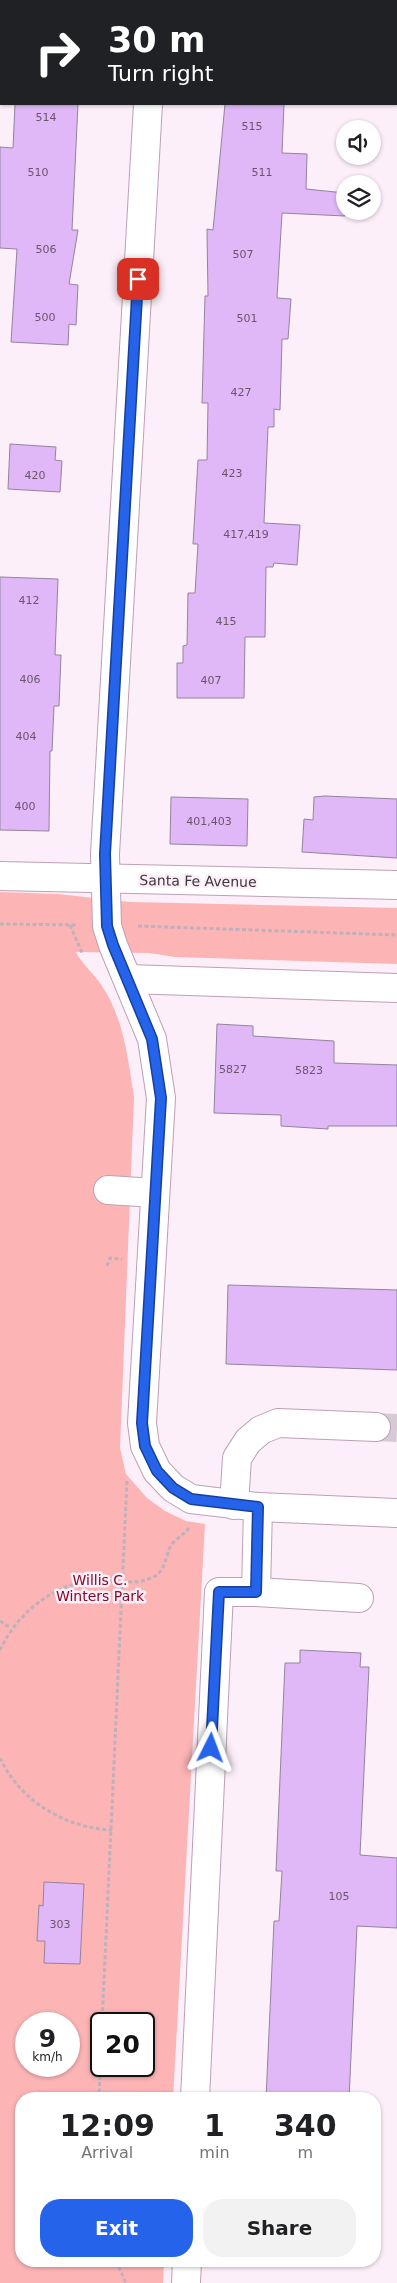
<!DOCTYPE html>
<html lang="en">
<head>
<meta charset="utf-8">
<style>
  :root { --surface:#fff; --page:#f2f2f2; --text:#202124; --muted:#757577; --accent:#2563eb }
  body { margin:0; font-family:"DejaVu Sans",sans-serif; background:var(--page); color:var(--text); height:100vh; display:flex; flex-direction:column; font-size:19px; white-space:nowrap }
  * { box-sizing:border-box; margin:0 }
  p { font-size:16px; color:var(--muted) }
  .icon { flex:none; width:28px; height:28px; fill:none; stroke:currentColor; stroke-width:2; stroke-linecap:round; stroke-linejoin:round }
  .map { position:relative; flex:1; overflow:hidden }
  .sheet { position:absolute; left:15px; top:2092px; width:366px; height:175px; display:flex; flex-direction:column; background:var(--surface); border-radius:20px; box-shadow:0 1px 4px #0004 }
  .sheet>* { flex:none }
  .top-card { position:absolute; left:0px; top:0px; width:398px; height:105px; box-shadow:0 1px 4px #0004; background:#202124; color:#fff; overflow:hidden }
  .controls { position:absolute; left:336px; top:120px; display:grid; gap:10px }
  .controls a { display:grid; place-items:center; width:45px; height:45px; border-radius:50%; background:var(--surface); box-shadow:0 1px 4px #0004; font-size:25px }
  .speed { position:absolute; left:15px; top:2012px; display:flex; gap:10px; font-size:25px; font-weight:700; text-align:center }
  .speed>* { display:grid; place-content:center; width:65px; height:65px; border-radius:50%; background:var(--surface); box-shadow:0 1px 4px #0004; line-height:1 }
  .speed small { font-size:12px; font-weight:400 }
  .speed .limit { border:2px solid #111; border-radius:8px; background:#fff; color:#111 }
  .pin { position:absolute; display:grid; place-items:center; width:42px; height:42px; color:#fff; margin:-21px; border-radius:10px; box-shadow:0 2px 8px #0006 }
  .me { position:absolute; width:55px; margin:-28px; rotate:3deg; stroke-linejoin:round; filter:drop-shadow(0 0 4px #0008) }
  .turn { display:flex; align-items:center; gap:18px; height:105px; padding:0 25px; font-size:22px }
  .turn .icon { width:65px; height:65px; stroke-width:2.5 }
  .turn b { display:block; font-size:35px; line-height:42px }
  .eta { display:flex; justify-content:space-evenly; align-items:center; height:85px; text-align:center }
  .eta b { font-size:30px; font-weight:700; line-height:35px }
  .cta { display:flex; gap:10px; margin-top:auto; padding:10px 25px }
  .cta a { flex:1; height:58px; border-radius:20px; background:var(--accent); color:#fff; font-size:20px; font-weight:700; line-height:58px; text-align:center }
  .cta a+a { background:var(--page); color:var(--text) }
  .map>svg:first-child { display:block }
  .green { fill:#fcb4b5; fill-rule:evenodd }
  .building { fill:#e0b8f8; stroke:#94839e }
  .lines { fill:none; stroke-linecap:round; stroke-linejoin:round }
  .minor-tunnel { stroke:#d7cad4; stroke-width:28; stroke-dasharray:28 14; stroke-linecap:butt }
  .minor-casing { stroke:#bda0b6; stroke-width:30 }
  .path { stroke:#beb1bb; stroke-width:3; stroke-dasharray:4 2.5; stroke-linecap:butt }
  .minor { stroke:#fff; stroke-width:28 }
  .route-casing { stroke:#184099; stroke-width:12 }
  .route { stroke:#2563eb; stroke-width:9 }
  .labels { text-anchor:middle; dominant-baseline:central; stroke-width:5; stroke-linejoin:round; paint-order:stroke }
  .number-label { font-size:11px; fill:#69566c }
  .street-label { font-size:14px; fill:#41353e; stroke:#fceff9 }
  .park-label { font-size:14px; fill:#850b25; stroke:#fceff9 }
</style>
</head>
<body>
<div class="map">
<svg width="397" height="2283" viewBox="0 0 397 2283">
  <rect width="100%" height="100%" fill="#fceff9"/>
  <path class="green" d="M0 892 58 894 130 902 397 908V964L175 957 149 953 76 952C82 965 95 974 102 986 124 1019 128 1059 134 1097L120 1448 126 1474 147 1498 165 1511 186 1521 205 1524 173 2099H21V2261H164L163 2283H0ZM26 2024H69V2066H26ZM101 2024H144V2066H101Z"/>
  <g class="building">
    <polygon points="15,104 78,104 72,230 78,230 69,284 78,285 76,325 69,324 68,345 11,342 17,249 0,248 0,147 13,148"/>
    <polygon points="225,104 284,104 282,153 307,154 306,189 345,193 345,216 282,213 277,298 291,299 288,339 282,339 280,410 274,409 274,427 268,427 264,523 300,525 297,565 274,563 273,567 266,567 265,637 245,637 244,698 177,698 177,663 183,663 183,646 187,645 188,593 195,593 198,544 193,544 198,460 207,460 208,403 202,403 205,296 208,296 207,229 213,230"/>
    <polygon points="10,444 56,447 55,460 62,461 60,492 8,489"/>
    <polygon points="0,577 58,579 55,655 61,655 59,706 54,706 52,751 50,751 49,831 0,830"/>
    <polygon points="325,796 397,799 397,858 302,852 304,819 313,820 314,797"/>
    <polygon points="171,797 248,799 247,846 170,844"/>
    <polygon points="217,1024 253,1026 253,1036 334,1041 334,1063 397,1065 397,1126 328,1126 328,1129 281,1126 281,1115 214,1113"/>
    <polygon points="228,1285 397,1290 397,1370 226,1364"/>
    <polygon points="300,1650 361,1653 360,1667 369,1667 360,1855 397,1858 397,1928 357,1926 349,2099 266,2099 274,1921 279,1921 282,1871 276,1871 285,1663 300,1663"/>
    <polygon points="44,1882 84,1884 80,1964 44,1963 45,1941 37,1941 39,1905 43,1906"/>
  </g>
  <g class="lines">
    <polyline class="minor-tunnel" points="376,1427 397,1428"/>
    <defs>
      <g id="minor">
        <polyline points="154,1 154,0"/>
        <polyline points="148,104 105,854 107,926 113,945 152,1039 161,1098 142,1423 145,1446 157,1471 173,1488 191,1499 258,1507 397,1513"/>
        <polyline points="0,876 397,885"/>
        <polyline points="128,979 397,988"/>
        <polyline points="108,1190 155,1193"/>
        <polyline points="234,1505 237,1458 248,1441 261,1430 278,1423 376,1427"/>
        <polyline points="256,1592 359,1598"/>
        <polyline points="195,2099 219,1592 256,1592 258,1507"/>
        <polyline points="186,2283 187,2261"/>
      </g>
    </defs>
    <use href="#minor" class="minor-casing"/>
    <g class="path">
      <polyline points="0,924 77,925"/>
      <polyline points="70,925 83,955"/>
      <polyline points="138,926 397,935"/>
      <polyline points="107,1266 110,1258 122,1259"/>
      <polyline points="0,1621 11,1628"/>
      <path d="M0 1650C17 1613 56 1581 98 1581 114 1581 136 1585 151 1578 167 1572 164 1556 172 1544 177 1538 184 1534 189 1528"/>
      <path d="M0 1758C20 1801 65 1828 112 1830"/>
      <polyline points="102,2024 127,1480"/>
      <polyline points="99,2099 101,2046"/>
      <polyline points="116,2261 126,2283"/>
    </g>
    <use href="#minor" class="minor"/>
  </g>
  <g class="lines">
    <defs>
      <polyline id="route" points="138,279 105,854 107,926 113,945 152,1039 161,1098 142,1423 145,1446 157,1471 173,1488 191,1499 258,1507 256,1592 219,1592 211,1748"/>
    </defs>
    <use href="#route" class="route-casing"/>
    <use href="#route" class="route"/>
  </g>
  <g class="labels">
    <g class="number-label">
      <text x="46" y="117">514</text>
      <text x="252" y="126">515</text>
      <text x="38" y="172">510</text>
      <text x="262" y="172">511</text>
      <text x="46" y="249">506</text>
      <text x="243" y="254">507</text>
      <text x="45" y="317">500</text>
      <text x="247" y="318">501</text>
      <text x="241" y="392">427</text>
      <text x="232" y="473">423</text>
      <text x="35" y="475">420</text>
      <text x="246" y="534">417,419</text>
      <text x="29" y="600">412</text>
      <text x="226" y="621">415</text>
      <text x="30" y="679">406</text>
      <text x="211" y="680">407</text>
      <text x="26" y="736">404</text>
      <text x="25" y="806">400</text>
      <text x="209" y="821">401,403</text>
      <text x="233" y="1069">5827</text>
      <text x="309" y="1070">5823</text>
      <text x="339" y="1896">105</text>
      <text x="60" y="1924">303</text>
    </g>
    <g class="street-label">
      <text transform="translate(198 881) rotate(1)">Santa Fe Avenue</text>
    </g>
    <g class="park-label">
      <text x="100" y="1580">Willis C.<tspan x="100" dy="16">Winters Park</tspan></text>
    </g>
  </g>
</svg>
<div class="controls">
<a><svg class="icon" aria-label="sound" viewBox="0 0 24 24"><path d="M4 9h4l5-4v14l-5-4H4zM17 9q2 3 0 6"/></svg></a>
<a><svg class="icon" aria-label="layers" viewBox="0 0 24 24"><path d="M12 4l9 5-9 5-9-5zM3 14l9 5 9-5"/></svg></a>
</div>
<div class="speed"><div>9<small>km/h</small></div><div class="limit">20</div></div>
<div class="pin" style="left:138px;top:279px;background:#d93025"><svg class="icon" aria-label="arrive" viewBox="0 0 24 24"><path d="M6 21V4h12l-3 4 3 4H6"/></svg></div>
<svg class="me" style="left:211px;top:1748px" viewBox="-20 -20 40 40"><path d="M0-17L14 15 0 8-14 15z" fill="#2563eb" stroke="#fff" stroke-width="4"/></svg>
<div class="top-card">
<div class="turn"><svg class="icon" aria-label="right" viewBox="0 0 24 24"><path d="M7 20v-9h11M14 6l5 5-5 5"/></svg><div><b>30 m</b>Turn right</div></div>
</div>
<section class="sheet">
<div class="eta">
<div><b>12:09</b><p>Arrival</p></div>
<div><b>1</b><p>min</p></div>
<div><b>340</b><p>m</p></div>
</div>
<div class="cta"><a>Exit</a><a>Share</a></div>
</section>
</div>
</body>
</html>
